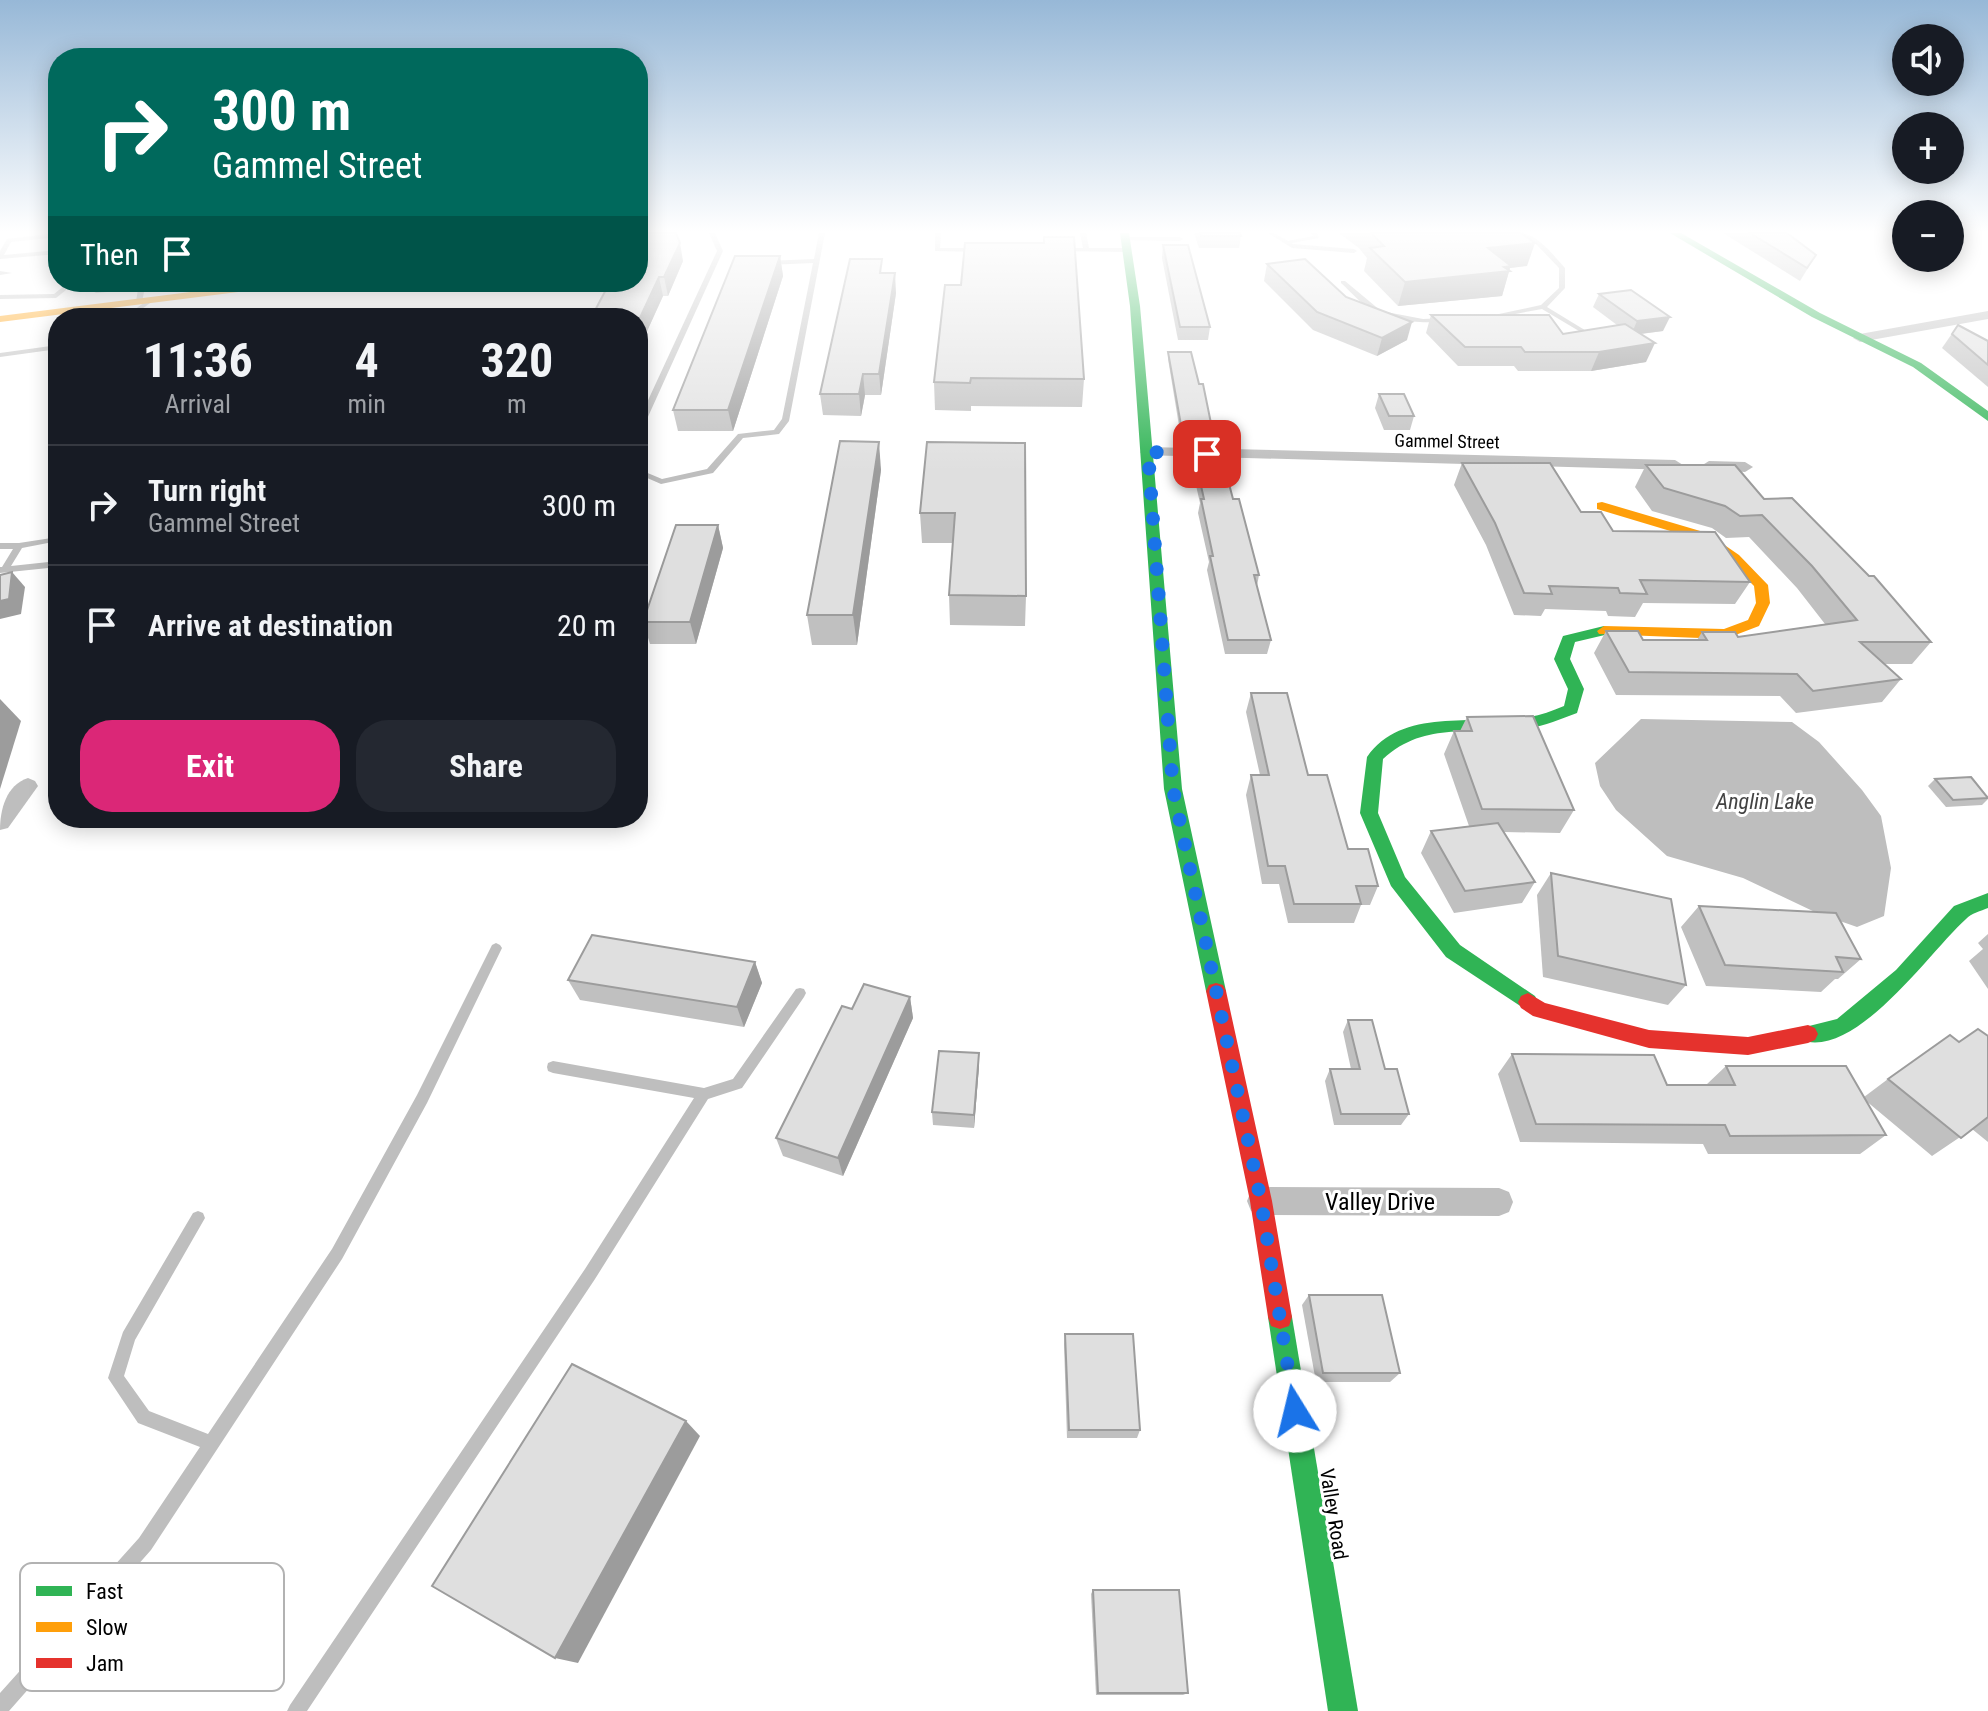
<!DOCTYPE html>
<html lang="en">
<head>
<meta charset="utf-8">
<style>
  :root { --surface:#171b24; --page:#242831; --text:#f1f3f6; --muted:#9ea1a6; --line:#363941; --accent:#db2777 }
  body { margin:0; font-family:"Roboto Condensed",sans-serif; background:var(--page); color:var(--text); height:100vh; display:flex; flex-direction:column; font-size:30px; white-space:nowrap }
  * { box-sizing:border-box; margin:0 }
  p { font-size:26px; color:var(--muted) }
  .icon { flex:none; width:44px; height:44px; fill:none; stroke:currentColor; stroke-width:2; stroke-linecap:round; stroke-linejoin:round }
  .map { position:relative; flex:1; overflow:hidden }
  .panel { position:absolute; left:48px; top:308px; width:600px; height:520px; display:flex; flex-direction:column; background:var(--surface); border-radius:32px; box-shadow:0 4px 20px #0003 }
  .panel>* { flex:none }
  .banner { position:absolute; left:48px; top:48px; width:600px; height:244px; border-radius:32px; box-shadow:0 4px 20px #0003; background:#00695c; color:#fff; overflow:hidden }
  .controls { position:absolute; left:1892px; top:24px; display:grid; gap:16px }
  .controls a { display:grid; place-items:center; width:72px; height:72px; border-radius:50%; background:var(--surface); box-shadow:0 4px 20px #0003; font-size:40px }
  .pin { position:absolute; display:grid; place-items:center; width:68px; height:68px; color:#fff; margin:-34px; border-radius:16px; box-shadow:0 4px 12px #0006 }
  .me { position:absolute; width:88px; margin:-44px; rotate:351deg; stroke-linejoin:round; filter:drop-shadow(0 0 6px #0008) }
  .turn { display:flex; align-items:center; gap:28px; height:168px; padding:0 32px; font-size:36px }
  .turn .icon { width:104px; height:104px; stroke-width:2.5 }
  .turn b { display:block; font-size:56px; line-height:68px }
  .then { display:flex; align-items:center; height:76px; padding:0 32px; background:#0003; gap:16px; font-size:30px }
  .eta { display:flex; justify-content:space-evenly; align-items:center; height:136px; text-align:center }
  .eta b { font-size:48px; font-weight:700; line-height:56px }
  .cta { display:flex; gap:16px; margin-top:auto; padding:16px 32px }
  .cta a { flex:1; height:92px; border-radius:32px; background:var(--accent); color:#fff; font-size:32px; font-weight:700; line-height:92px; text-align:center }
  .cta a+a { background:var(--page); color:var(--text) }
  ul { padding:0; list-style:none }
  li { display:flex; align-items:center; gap:24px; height:120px; padding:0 32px; border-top:2px solid var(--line) }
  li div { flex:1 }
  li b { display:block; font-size:30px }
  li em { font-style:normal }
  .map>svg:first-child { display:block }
  .water { fill:#bebebe }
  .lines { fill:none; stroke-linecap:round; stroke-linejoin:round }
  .lane { fill:#bebebe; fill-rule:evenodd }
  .street { fill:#bebebe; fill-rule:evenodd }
  .fast { fill:#30b455; fill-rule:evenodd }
  .slow { fill:#ff9f0a; fill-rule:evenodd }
  .jam { fill:#e5322d; fill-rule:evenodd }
  .wall { fill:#c0c0c0 }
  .shaded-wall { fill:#9c9c9c }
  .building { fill:#dfdfdf; stroke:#9c9c9c; stroke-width:2 }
  .route { stroke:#1a73e8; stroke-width:14; stroke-dasharray:0 25.2 }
  .labels { text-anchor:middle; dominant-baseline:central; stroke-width:6; stroke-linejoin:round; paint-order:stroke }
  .far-street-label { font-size:18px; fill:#000; stroke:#fff }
  .street-label { font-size:20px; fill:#000; stroke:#fff }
  .water-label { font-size:22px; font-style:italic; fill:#434343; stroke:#fff }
  .near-street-label { font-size:24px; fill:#000; stroke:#fff }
  .key { fill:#fff; stroke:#b2b2b2; stroke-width:2 }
  .key-label { font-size:22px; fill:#000 }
</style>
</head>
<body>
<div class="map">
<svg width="1988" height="1711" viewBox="0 0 1988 1711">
  <rect width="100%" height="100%" fill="#fff"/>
  <polygon class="water" points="1641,719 1792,722 1819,742 1862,790 1881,816 1891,868 1884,916 1857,927 1817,913 1743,878 1667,856 1616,810 1600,786 1595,763"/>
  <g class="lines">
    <g class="lane">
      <polygon points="58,233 58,237 11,242 4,255 58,250 58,254 0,259 0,251 7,239"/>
      <polygon points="709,233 715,233 723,251 642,430 638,432 638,422 717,251"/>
      <polygon points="819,233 825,233 789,421 779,434 743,438 713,473 661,484 638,474 638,469 662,479 707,469 738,434 774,430 782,419 813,263 767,265 764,263 767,261 814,259"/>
      <polygon points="935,233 941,233 940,248 979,248 982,250 979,252 935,251"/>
      <polygon points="1080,233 1086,233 1089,248 1126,248 1129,250 1126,252 1058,251 1058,249 1060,248 1083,248"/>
      <polygon points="1268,233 1274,233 1288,241 1313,236 1311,233 1317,233 1319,238 1291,243 1293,244 1354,249 1357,251 1354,253 1292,248"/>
      <path d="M1520 233C1538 234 1553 255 1565 268V288L1547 307 1588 332V334H1584L1542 309 1488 319 1485 317 1541 305 1559 288V268L1537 245Z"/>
      <polygon points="1125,237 1180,237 1183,239 1180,241 1123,240 1123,238"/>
      <polygon points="0,271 12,273 0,275"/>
      <path d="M1341 281H1345L1381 311 1423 319 1443 318 1446 320C1433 325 1388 321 1376 313 1363 306 1352 293 1341 283Z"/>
      <polygon points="69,282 76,282 56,298 0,299 0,295 54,294"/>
      <polygon points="142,285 145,287 142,302 139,304 136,302 138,289 96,293 93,291 96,289"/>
      <polygon points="149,299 154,300 130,318 123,318"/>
      <polygon points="58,345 58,349 0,357 0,353"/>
      <polygon points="58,537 58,541 22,548 11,566 58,561 58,567 0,573 0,567 2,567 13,549 0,549 0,543 19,543"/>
      <polygon points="496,943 500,945 502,948 427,1103 342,1259 151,1550 9,1711 0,1711 0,1693 139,1538 200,1447 138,1423 108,1378 123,1332 193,1213 198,1211 203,1213 205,1218 135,1340 124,1376 149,1411 208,1434 332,1249 417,1095 492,945"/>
      <polygon points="800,988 804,989 806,993 804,997 742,1088 708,1099 595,1279 307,1711 287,1711 290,1705 585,1269 694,1098 553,1073 548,1071 547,1067 548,1063 553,1061 704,1088 733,1079 796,989"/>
    </g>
    <g class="street">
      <polygon points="1988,311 1988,319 1860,342 1853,338 1860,334"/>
      <polygon points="1148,447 1675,460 1683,465 1675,470 1143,455 1140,452"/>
      <polygon points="1709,461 1745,462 1753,467 1745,472 1704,469 1701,466"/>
      <path d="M28 778 35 781 38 786 8 828 0 830C0 810 6 785 28 778Z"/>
      <polygon points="1261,1187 1499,1188 1509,1192 1513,1202 1509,1212 1499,1216 1261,1215 1251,1211 1247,1201 1251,1191"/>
    </g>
    <g class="fast">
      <polygon points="1120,233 1129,233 1140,306 1182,789 1226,991 1223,997 1216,999 1209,997 1206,991 1164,789 1130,306"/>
      <polygon points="1670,233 1681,233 1820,313 1921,363 1988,411 1988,421 1913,367 1812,317"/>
      <path d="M1604 626 1611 631 1609 634 1575 642 1570 659 1584 689 1577 713C1561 719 1545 726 1528 728 1475 737 1427 719 1383 759L1378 813 1405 877 1460 945 1535 996 1538 1002 1535 1008 1528 1011 1446 957 1391 886 1360 813 1367 757C1402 706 1477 726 1529 717 1541 715 1552 711 1564 706L1568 689 1554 659 1563 636Z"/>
      <path d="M1988 893V908C1981 911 1971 913 1966 919 1931 950 1856 1060 1801 1040L1798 1034 1801 1028 1837 1019 1896 970 1954 906Z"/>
      <polygon points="1280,1305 1289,1308 1292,1317 1358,1711 1328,1711 1268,1317 1271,1308"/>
    </g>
    <g class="slow">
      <polygon points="269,282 298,282 293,285 0,322 0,316"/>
      <polygon points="1602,502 1707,533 1739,555 1768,585 1770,603 1759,626 1725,639 1599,634 1597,631 1604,626 1724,629 1748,620 1756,603 1754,586 1729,561 1697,539 1597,509 1597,503"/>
    </g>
    <g class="jam">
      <polygon points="1216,983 1223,985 1226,991 1272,1201 1292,1317 1289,1326 1280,1329 1271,1326 1268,1317 1250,1201 1206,991 1209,985"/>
      <polygon points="1528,993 1545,1003 1649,1030 1748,1037 1808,1025 1815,1028 1818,1034 1815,1040 1808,1043 1748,1055 1649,1048 1533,1016 1521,1008 1518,1002 1521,996"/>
    </g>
  </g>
  <g class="wall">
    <polygon points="1194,233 1240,233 1241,236 1239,248 1199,248"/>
    <polygon points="1339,233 1521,233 1527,266 1510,268 1502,296 1398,306 1364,271 1367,258 1359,248"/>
    <polygon points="1723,233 1787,233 1816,255 1800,281"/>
    <polygon points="1163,245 1210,327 1208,340 1178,340 1162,258"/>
    <polygon points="780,256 783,276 733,431 678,431 673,410"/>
    <polygon points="683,261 668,296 663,296 638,351 638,318 591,318"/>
    <polygon points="1267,264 1346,297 1407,340 1377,356 1313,330 1264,281"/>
    <polygon points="883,273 896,293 881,395 865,395 861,416 823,415 820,394"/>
    <polygon points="945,285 1084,379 1082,407 971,406 971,411 935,410 934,382"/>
    <polygon points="1599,294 1663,331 1641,334 1646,362 1591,371 1518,371 1514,366 1458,366 1426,333 1431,315 1563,334 1617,325 1593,307"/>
    <polygon points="1958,325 1988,341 1988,387 1942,348"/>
    <polygon points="1168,352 1199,384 1214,438 1213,446 1187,445 1184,432 1180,432 1168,359"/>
    <polygon points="1379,394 1414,416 1410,430 1384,430 1375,408"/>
    <polygon points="927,442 1026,596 1025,626 950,625 949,595 953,543 922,543 920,513"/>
    <polygon points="1192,446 1233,499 1259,575 1257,586 1271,640 1267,654 1225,654 1207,570 1209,562 1198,513 1200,503 1190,459"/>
    <polygon points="1462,463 1581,512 1613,531 1750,582 1735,604 1643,603 1635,617 1608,616 1606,611 1545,609 1541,616 1514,615 1486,545 1454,485"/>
    <polygon points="1646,465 1764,499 1931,642 1912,664 1885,664 1901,679 1882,702 1796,713 1780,696 1616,695 1594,653 1606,631 1643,640 1697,640 1702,632 1738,637 1825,624 1797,588 1749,537 1726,538 1712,528 1652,511 1635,487"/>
    <polygon points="881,470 857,645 812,645 807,615"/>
    <polygon points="718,525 723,548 696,644 650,644 643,622"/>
    <polygon points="1251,693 1308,775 1348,849 1378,886 1370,905 1361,905 1354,923 1288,923 1279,884 1262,884 1246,795 1251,775 1260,775 1246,712"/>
    <polygon points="1467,717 1574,810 1560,833 1504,832 1535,882 1522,903 1454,913 1421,853 1431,831 1469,826 1444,754 1454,731 1460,731"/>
    <polygon points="1935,779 1988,796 1988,799 1982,805 1946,807 1928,786"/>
    <polygon points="1551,873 1686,985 1668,1005 1543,977 1537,895"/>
    <polygon points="1699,906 1861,959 1838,979 1835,979 1821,992 1706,986 1681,927"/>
    <polygon points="1988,934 1988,989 1969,961 1983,949 1978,943"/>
    <polygon points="755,962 762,983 744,1027 580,1000 568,980"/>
    <polygon points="910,997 913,1018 843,1176 783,1156 776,1138 852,1009"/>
    <polygon points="1348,1020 1385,1069 1409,1114 1401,1125 1334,1125 1325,1081 1330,1069 1351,1069 1343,1032"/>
    <polygon points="1988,1036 1988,1142 1972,1129 1932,1156 1865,1100 1886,1135 1860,1154 1708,1154 1703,1144 1520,1142 1498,1074 1512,1054 1667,1085 1706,1085 1726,1066 1864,1097 1888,1079 1959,1042"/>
    <polygon points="979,1066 974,1128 933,1125 932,1112"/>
    <polygon points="1309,1295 1400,1373 1390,1382 1316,1382 1302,1305"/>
    <polygon points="1065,1334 1140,1430 1137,1438 1067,1438 1064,1344"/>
    <polygon points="1093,1590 1188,1693 1183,1695 1096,1695 1091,1594"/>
  </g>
  <g class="shaded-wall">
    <polygon points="680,243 683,261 668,296 664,277"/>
    <polygon points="1535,243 1527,266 1510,268 1502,296 1398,306 1405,282 1488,248"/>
    <polygon points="780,256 783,276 733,431 728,410"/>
    <polygon points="895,273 896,293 881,395 879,374"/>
    <polygon points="659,277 663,296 638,351 638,322"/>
    <polygon points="1670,317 1663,331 1631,335 1637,321"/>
    <polygon points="1412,322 1407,340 1377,356 1382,338"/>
    <polygon points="1655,343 1646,362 1591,371 1599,352"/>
    <polygon points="863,374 865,395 861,416 859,394"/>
    <polygon points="879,442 881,470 857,645 853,615"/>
    <polygon points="718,525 723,548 696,644 690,622"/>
    <polygon points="12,572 25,587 21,614 0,619 0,601"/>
    <polygon points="0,699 21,721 0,789"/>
    <polygon points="755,962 762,983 744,1027 737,1007"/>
    <polygon points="910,997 913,1018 843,1176 838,1158"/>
    <polygon points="979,1053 979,1066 974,1128 974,1115"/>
    <polygon points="686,1421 700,1436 578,1663 555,1658"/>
  </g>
  <g class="building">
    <polygon points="638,233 676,233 680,243 664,277 659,277 638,322 638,318 591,318 610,282 638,282"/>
    <polygon points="1200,233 1240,233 1241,236 1201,236"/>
    <polygon points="1371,233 1521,233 1535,243 1488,248 1511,266 1504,267 1510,271 1405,282 1370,248 1384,246"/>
    <polygon points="1750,233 1787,233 1816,255 1807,268"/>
    <polygon points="1044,237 1074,237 1084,379 971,378 970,383 934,382 945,285 961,285 965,243 1044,243"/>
    <polygon points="1163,245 1188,245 1210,327 1180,327"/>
    <polygon points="735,256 780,256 728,410 673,410"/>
    <polygon points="850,259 882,259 880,273 895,273 879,374 863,374 859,394 820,394"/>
    <polygon points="1305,259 1346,297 1412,322 1382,338 1317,312 1267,264"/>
    <polygon points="1631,290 1670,317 1637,321 1599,294"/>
    <polygon points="1431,315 1549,315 1563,334 1625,324 1655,343 1599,352 1525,352 1521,347 1465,347"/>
    <polygon points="1958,325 1988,341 1988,365 1952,334"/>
    <polygon points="1168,352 1191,352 1199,384 1203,384 1214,438 1188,438 1185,425 1181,425"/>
    <polygon points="1379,394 1404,394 1414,416 1389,416"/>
    <polygon points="840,441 879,442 853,615 807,615"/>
    <polygon points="927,442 1025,443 1026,596 949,595 955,513 920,513"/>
    <polygon points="1192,446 1219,446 1233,499 1239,499 1259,575 1254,575 1271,640 1228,640 1210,556 1213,556 1201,499 1204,499"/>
    <polygon points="1462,463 1550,463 1581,512 1601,512 1613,531 1715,532 1750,582 1640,580 1647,594 1620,593 1618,588 1549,586 1552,594 1524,593 1495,523"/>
    <polygon points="1646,465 1735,465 1764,499 1792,498 1869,576 1874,576 1931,642 1860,642 1901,679 1813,691 1797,674 1629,672 1606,631 1638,631 1643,640 1707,640 1702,632 1735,632 1738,637 1857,620 1812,566 1762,515 1740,516 1725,506 1664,488"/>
    <polygon points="676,525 718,525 690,622 643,622"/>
    <polygon points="12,572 9,599 0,601 0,575"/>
    <polygon points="1251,693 1287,693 1308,775 1327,775 1348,849 1368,849 1378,886 1356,886 1361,904 1294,904 1285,866 1268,866 1251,775 1269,775"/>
    <polygon points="1533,716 1574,810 1482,809 1454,731 1472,731 1467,717"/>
    <polygon points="1971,777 1988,798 1953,800 1935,779"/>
    <polygon points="1498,823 1535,882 1465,891 1431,831"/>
    <polygon points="1551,873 1671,899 1686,985 1558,956"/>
    <polygon points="1699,906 1836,913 1861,959 1836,957 1843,972 1725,965"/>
    <polygon points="592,935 755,962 737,1007 568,980"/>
    <polygon points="864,984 910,997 838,1158 776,1138 842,1006 852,1009"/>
    <polygon points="1348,1020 1372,1020 1385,1069 1397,1069 1409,1114 1341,1114 1330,1069 1360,1069"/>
    <polygon points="1978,1029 1988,1036 1988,1117 1961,1138 1888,1079 1950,1035 1959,1042"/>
    <polygon points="939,1051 979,1053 974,1115 932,1112"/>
    <polygon points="1512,1054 1654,1055 1667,1085 1735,1085 1726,1066 1846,1066 1886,1135 1730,1136 1725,1125 1536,1124"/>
    <polygon points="1309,1295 1382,1295 1400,1373 1323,1373"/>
    <polygon points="1065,1334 1133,1334 1140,1430 1069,1430"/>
    <polygon points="572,1364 686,1421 555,1658 432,1586"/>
    <polygon points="1093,1590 1179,1590 1188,1693 1098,1693"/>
  </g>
  <linearGradient id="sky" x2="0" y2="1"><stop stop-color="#97b8d7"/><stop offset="0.49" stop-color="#fff"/><stop offset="1" stop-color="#fff" stop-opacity="0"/></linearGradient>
  <rect width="1988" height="472" fill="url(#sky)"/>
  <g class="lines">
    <polyline class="route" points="1207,454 1148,452 1173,789 1261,1201 1295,1411"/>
  </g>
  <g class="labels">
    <g class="far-street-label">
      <text transform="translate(1447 441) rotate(1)">Gammel Street</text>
    </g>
    <g class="street-label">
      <text transform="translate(1334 1514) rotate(81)">Valley Road</text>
    </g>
    <g class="water-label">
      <text x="1765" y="801">Anglin Lake</text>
    </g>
    <g class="near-street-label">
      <text x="1380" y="1202">Valley Drive</text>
    </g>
  </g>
  <rect x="20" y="1563" width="264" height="128" rx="12" class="key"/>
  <rect x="36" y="1586" width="36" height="10" fill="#30b455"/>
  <rect x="36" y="1622" width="36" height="10" fill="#ff9f0a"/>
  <rect x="36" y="1658" width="36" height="10" fill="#e5322d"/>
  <g class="key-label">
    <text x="86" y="1599">Fast</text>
    <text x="86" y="1635">Slow</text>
    <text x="86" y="1671">Jam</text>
  </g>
</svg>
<div class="controls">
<a><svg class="icon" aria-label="sound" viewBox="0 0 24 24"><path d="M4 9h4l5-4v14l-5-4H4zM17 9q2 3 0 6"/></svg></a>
<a>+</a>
<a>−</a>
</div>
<div class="pin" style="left:1207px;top:454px;background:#d93025"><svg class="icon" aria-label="arrive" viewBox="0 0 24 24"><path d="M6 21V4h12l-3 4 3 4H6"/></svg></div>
<svg class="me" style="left:1295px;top:1411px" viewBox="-20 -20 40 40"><circle r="19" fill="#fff"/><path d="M0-13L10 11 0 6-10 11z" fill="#1a73e8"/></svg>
<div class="banner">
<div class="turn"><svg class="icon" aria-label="right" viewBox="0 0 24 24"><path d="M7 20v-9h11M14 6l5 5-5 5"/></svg><div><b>300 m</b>Gammel Street</div></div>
<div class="then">Then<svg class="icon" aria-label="arrive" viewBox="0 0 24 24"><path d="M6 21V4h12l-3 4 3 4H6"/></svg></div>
</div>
<section class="panel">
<div class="eta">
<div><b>11:36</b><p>Arrival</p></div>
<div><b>4</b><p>min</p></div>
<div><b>320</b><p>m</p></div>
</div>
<ul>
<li><svg class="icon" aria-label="right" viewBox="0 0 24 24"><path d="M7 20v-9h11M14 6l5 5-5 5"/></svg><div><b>Turn right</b><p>Gammel Street</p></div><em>300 m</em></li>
<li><svg class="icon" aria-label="arrive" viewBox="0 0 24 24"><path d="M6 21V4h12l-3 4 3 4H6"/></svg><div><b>Arrive at destination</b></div><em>20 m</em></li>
</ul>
<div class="cta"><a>Exit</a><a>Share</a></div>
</section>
</div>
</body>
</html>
